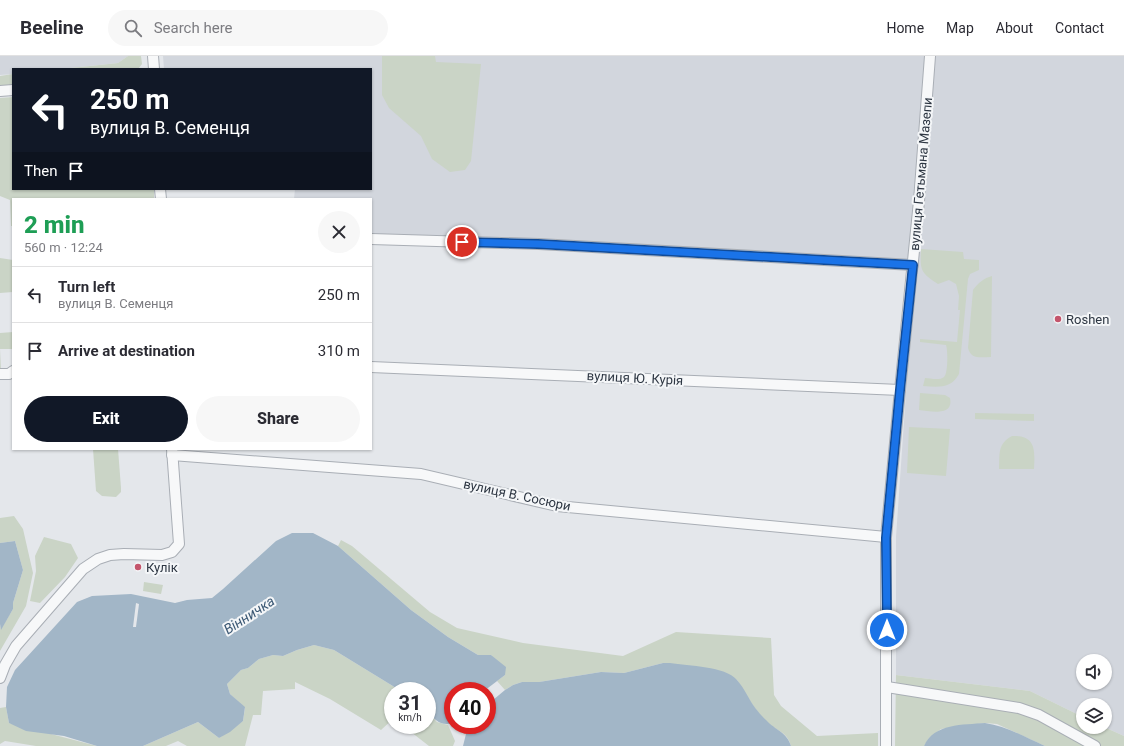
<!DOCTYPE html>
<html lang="en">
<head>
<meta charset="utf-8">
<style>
  :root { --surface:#fff; --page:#f7f7f7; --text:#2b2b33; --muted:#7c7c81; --line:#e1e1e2; --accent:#111827 }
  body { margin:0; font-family:Roboto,sans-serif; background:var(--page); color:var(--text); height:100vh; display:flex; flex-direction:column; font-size:15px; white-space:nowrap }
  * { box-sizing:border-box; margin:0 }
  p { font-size:13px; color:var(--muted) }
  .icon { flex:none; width:22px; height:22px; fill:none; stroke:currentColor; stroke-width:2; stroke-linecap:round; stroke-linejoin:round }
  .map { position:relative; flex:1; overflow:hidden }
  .side { position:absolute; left:12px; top:142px; width:360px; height:252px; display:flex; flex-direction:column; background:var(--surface); border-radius:0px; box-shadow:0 1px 3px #0004 }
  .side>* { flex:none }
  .hud { position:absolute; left:12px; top:12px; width:360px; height:122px; border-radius:0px; box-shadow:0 1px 3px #0004; background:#111827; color:#fff; overflow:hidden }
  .buttons { position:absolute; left:1076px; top:598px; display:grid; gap:8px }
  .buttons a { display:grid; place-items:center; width:36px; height:36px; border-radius:50%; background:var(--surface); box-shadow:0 1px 3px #0004; font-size:20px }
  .speed { position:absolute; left:384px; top:626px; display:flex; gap:8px; font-size:20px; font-weight:700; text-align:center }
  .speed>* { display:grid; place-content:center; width:52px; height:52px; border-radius:50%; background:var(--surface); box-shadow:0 1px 3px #0004; line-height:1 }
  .speed small { font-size:10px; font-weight:400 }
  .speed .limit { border:6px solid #d22; background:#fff; color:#111 }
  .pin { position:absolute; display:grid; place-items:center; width:34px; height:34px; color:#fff; margin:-17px; border:2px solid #fff; border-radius:50%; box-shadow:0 1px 4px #0007 }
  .me { position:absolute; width:44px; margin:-22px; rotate:0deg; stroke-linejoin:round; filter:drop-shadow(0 0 3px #0008) }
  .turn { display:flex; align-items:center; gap:14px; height:84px; padding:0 12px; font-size:18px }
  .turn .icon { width:52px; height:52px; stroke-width:2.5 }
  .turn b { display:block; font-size:28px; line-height:34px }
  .then { display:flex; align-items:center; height:38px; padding:0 12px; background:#0003; gap:8px; font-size:15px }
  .round { display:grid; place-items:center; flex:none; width:42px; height:42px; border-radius:21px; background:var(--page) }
  .head { display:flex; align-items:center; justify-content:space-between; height:68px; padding:0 12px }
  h1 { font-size:24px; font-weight:800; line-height:30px; color:#1e9e55 }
  .primary-button { display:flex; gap:8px; margin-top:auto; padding:8px 12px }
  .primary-button a { flex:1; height:46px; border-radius:24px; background:var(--accent); color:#fff; font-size:16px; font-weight:800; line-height:46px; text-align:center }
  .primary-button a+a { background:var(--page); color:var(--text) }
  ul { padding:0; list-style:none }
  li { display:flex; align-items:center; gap:12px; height:56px; padding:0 12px; border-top:1px solid var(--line) }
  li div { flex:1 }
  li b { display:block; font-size:15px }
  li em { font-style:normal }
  header { display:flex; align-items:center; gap:24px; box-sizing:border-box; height:56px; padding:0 20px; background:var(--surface); border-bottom:1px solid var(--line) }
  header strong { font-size:19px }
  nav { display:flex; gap:22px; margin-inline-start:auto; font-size:14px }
  .search { width:280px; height:36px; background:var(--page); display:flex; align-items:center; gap:10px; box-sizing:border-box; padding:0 14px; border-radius:22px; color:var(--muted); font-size:15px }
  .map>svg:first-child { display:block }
  .built { fill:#d2d6dd; fill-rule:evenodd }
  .green { fill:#cad4c6 }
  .water { fill:#a2b6c7 }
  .pier { fill:#e4e7eb }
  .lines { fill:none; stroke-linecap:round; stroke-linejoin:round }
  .minor-casing { stroke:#a9aeb5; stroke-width:12 }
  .minor { stroke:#f7f8f9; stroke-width:10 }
  .route-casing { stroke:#114b97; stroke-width:10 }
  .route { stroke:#1a73e8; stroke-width:7 }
  .poi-dot { fill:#c4556c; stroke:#f4f6f8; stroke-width:1.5 }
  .labels { text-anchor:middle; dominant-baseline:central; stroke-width:4; stroke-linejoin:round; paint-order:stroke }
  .street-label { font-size:13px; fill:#2d3642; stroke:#f4f6f8 }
  .poi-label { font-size:13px; fill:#2d3642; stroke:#f4f6f8; text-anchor:start }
  .water-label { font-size:14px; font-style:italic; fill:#3a5773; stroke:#f4f6f8 }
</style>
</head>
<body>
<header>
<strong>Beeline</strong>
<div class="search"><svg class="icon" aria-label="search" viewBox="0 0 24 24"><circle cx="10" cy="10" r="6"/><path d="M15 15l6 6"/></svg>Search here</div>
<nav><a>Home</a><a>Map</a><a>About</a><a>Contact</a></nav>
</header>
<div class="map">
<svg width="1124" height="690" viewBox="0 0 1124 690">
  <rect width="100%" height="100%" fill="#e4e7eb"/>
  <g class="built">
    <polygon points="0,0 128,0 118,7 60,13 13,13 13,18 0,19"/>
    <path d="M163 0H1124V680L1104 671H1105V649H1083V661L1030 635 896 619V481L919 149 907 204 371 179V143H294L295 133H371V13H164ZM1083 605H1105V627H1083Z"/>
  </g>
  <g class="green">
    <polygon points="128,0 141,0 142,8 138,13 62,13 118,7"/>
    <polygon points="382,0 435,0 436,6 481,8 471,105 465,114 450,116 432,103 421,80 389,52 382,39"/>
    <polygon points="13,18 13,33 0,34 0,20"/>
    <polygon points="13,41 13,133 154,133 154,143 13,143 13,170 11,170 10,144 0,140 0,42"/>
    <path d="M921 193 963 196 964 203 979 204V214L970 218 968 223 959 318C951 333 938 331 923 330L925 322C930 322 939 325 944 321 948 318 948 294 946 289L920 286V283L957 286 960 254H958L959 240 956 228 949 224 938 228C920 216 920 214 921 193Z"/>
    <polygon points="0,202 13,204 13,236 0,237"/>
    <path d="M992 220 991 301C981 301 971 304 968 292L973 234C978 227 984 222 992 220Z"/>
    <polygon points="13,276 13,293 0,293 1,315 0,315 0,277"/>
    <path d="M920 337 945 339 950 342C954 361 930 355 919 354Z"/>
    <polygon points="975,357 1034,358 1034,365 975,363"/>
    <polygon points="909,371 950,373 946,420 907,417"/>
    <path d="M1012 380C1036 379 1035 394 1034 413H999C1000 398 997 388 1012 380Z"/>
    <polygon points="93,393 118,393 121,432 121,436 116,441 102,440 96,435"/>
    <polygon points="14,460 23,473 33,517 26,550 0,595 0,568 1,573 13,553 13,547 23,514 15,485 0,487 0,462"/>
    <polygon points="44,481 71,488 78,502 65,521 40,547 30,545 36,515 35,500"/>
    <path d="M341 484 352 490 430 556 457 572 523 587 623 600 676 576 771 582 774 639 781 650 817 680 878 677V690H791C787 676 779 676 769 668 755 656 747 639 737 624L663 607 624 617 601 616 539 626H522L513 629 505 634 497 625 505 619 491 599H478L448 581 411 554 338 490Z"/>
    <polygon points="144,526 163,529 161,538 143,535"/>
    <polygon points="314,589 334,594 401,635 393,635 393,663 381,674 330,643 295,626 295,633 263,635 261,659 253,659 245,690 187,690 178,685 166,690 143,690 198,666 219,682 243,665 245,652 230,638 227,628 241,614 248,612 259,603 273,599 283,600 297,594"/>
    <polygon points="896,619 1030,635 1083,661 1083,671 1104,671 1124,680 1124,690 1045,690 1008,673 997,668 985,667 941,673 929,682 924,690 895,690"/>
    <polygon points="6,651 9,667 97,690 36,690 5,685 0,688 0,652"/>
    <polygon points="427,655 437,666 448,669 455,685 453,690 429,690 402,669 427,669"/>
  </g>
  <g class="water">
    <path d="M292 477H313L338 490 411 554 448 581 478 599H491L506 611 505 619 484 635H453V667C441 671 434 663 427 655V635H401L334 594 314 589 297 594 283 600 273 599 259 603 248 612 241 614 227 628 230 638 245 651 243 665 230 676 219 682 198 666 143 690H97L64 680 26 675 9 667 6 651 7 631 15 614 77 546 92 540 131 538 175 547 187 544 212 542 223 533 276 485Z"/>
    <polygon points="15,485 23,514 13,547 13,553 1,574 0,568 0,487"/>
    <path d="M663 607H670C689 610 725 610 737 624 745 633 749 644 756 653 759 657 763 661 766 664 775 674 787 676 791 690H463L467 674 471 669H487V649L505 634 513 629 522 626H539L601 616 624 617Z"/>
    <path d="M985 667C1006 670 1025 681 1045 690H924C934 667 963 669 985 667Z"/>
  </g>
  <polygon class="pier" points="136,547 139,548 136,571 133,571"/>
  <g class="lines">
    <defs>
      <g id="minor">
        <polyline points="153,0 154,13"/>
        <polyline points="0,35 13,34"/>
        <polyline points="160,133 161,143"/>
        <polyline points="371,183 539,188 913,209"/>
        <polyline points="371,311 900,334"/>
        <polyline points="0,318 9,318 13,315"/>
        <polyline points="172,399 421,418 557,450 886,481"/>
        <polyline points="0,622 5,609 16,590 83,513 98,503 110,499 124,498 162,499 172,496 179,488 172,393"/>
        <polyline points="887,631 1019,652 1039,659 1095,690"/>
        <polyline points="886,690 886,481 900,334 919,145 930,0"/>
      </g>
    </defs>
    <use href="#minor" class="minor-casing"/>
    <use href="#minor" class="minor"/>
  </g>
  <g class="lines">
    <defs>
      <polyline id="route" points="462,186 538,188 913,209 900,334 886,482 887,574"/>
    </defs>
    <use href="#route" class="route-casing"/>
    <use href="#route" class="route"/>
  </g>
  <g class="poi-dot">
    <circle cx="1058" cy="263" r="4"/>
    <circle cx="138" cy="511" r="4"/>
  </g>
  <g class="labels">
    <g class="street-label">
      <text transform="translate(921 118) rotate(-85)">вулиця Гетьмана Мазепи</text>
      <text transform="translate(635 322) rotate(3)">вулиця Ю. Курія</text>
      <text transform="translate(517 439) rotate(12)">вулиця В. Сосюри</text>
    </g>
    <g class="poi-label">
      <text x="1066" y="263">Roshen</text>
      <text x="146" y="511">Кулік</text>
    </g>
    <g class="water-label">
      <text transform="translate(249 559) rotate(-33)">Вінничка</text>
    </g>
  </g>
</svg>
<div class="buttons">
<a><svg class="icon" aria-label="sound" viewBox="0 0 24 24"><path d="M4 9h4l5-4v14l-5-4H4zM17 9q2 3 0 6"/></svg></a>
<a><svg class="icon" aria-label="layers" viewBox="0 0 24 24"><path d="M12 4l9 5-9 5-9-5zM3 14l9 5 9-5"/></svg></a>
</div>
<div class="speed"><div>31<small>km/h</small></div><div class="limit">40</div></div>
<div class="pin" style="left:462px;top:186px;background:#d93025"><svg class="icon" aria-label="arrive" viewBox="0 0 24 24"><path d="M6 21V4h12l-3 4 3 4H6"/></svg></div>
<svg class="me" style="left:887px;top:574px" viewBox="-20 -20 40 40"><circle r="17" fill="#1a73e8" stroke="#fff" stroke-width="3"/><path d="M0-11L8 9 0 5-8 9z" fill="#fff"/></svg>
<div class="hud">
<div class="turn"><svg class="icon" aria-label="left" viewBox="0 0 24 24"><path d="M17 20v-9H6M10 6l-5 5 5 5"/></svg><div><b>250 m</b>вулиця В. Семенця</div></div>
<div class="then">Then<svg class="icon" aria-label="arrive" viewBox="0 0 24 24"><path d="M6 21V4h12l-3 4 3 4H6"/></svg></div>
</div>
<section class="side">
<div class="head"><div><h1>2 min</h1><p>560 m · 12:24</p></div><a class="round"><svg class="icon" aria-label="close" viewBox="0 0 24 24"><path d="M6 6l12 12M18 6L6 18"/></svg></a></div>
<ul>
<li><svg class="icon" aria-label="left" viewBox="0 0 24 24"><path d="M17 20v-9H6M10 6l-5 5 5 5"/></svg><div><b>Turn left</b><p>вулиця В. Семенця</p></div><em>250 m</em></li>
<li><svg class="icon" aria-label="arrive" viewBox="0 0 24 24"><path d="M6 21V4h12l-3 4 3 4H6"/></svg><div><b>Arrive at destination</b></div><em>310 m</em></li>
</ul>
<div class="primary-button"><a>Exit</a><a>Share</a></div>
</section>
</div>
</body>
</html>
